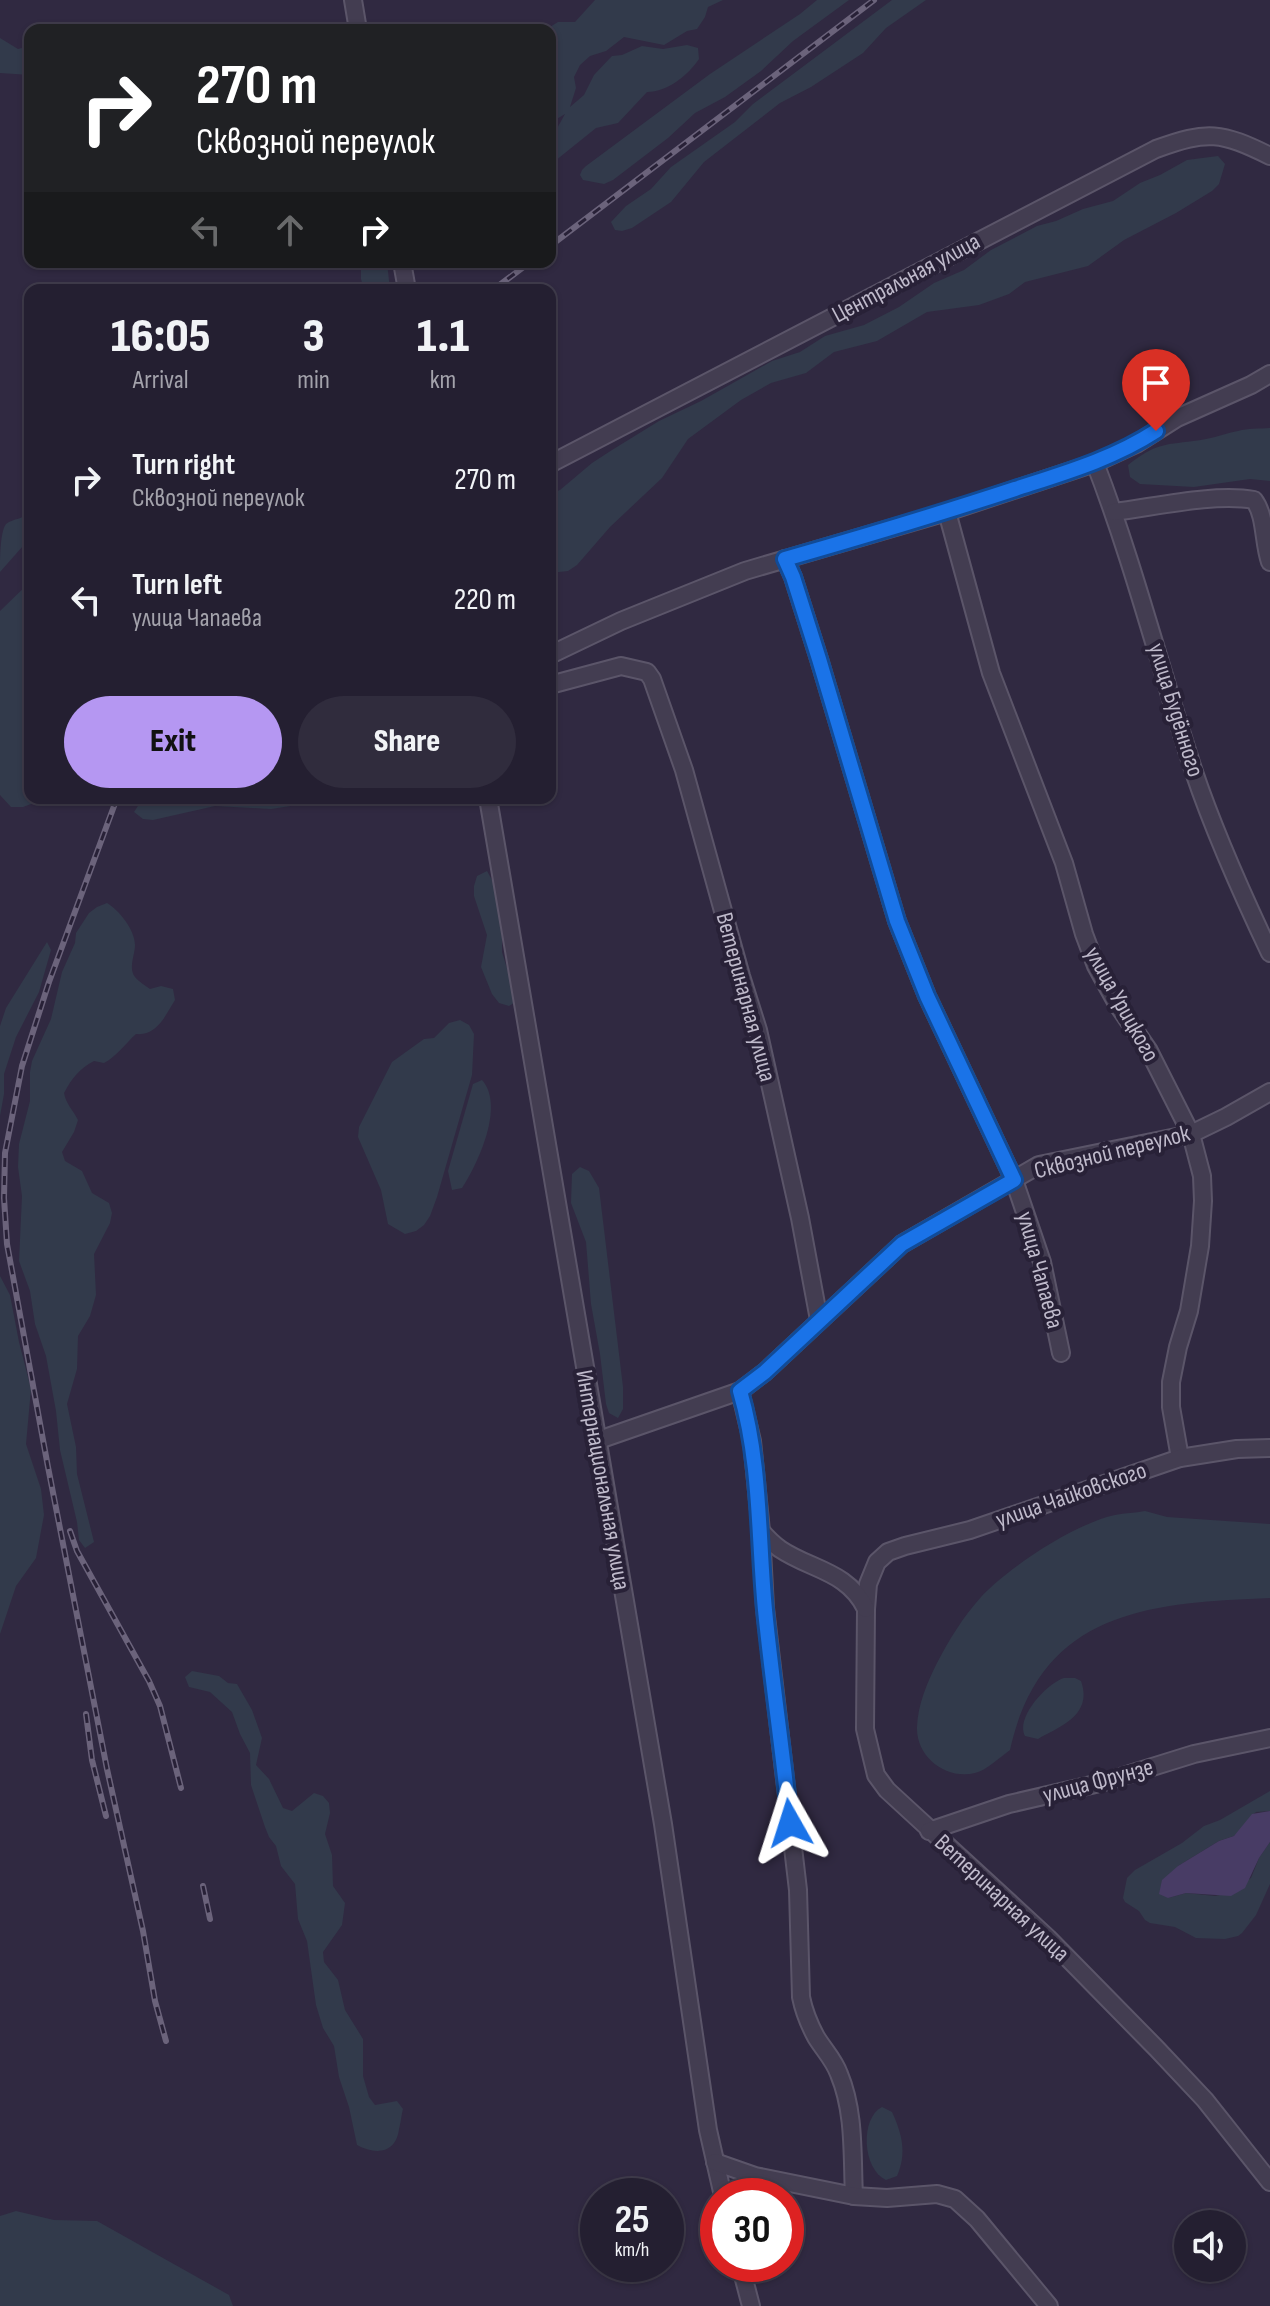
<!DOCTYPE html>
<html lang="en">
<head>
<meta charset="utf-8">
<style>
  :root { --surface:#241f31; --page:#302c3d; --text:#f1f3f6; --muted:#a3a2ab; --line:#413d4d; --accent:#b597f2 }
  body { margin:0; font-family:"Sofia Sans Condensed",sans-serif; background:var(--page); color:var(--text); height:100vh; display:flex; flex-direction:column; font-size:30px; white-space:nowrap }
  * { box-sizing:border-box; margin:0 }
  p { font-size:26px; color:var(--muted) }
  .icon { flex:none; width:44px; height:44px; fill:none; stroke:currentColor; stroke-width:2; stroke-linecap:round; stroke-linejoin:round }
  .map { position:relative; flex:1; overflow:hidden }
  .sheet { position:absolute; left:24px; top:284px; width:532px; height:520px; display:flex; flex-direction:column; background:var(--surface); border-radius:16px; box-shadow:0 2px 6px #0004,0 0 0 2px var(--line) }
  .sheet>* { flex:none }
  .hud { position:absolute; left:24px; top:24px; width:532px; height:244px; border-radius:16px; box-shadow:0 2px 6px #0004,0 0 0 2px var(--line); background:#202124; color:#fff; overflow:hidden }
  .fabs { position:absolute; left:1174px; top:2210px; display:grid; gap:16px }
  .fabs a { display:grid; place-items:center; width:72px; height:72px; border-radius:50%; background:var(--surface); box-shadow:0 2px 6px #0004,0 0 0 2px var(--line); font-size:40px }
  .speed { position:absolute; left:580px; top:2178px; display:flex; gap:16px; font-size:40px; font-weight:700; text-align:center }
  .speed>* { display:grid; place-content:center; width:104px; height:104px; border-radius:50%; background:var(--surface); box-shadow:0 2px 6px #0004,0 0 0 2px var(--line); line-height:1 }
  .speed small { font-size:20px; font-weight:400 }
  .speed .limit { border:12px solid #d22; background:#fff; color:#111 }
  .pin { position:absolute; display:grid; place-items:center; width:68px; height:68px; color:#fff; margin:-82px -34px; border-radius:50% 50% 50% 0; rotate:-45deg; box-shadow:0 0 8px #0007 }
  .pin .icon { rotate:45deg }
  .me { position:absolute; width:88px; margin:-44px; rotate:354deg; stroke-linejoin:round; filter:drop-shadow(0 0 6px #0008) }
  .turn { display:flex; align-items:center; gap:28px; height:168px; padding:0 40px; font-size:36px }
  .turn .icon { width:104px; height:104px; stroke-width:2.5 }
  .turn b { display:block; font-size:56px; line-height:68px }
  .lanes { display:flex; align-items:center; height:76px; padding:0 40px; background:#0003; justify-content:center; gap:40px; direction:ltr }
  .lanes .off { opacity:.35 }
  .eta { display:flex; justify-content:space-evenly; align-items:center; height:136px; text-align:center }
  .eta b { font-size:48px; font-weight:800; line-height:56px }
  .action { display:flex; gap:16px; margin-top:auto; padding:16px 40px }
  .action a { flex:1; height:92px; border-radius:48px; background:var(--accent); color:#111; font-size:32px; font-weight:800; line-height:92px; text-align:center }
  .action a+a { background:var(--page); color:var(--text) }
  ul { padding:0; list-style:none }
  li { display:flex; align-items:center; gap:24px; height:120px; padding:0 40px }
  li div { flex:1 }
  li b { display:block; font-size:30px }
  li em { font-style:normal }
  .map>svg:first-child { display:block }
  .green { fill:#323a4b }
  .water { fill:#483c65 }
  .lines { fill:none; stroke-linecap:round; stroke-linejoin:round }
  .minor-casing { stroke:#5b5569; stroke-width:20 }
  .minor { stroke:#433d51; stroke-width:16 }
  .rail-casing { stroke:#6b637b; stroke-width:6 }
  .rail { stroke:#282137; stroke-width:3; stroke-dasharray:9; stroke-linecap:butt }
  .route-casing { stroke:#114b97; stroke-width:20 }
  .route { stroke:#1a73e8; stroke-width:14 }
  .labels { text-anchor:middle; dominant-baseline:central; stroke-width:8; stroke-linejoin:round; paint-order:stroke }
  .street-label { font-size:24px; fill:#bfbacb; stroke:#282137 }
</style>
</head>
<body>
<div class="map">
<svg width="1270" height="2306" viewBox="0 0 1270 2306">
  <rect width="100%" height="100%" fill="#302941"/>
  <g class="green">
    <path d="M595 0H723L708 7 705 17 697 29 687 31 664 45 624 37 606 51 590 56 580 65 574 77 576 88 570 107 584 95 594 75 612 56 622 55 642 46 663 49 687 45 698 48 699 59C688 75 668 92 647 92L618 123 596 128 550 165V141L565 114 550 123V30H545L558 22H575Z"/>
    <polygon points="817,0 849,0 793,41 761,71 725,97 695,113 668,138 613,180 604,184 583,180 580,175 582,170 586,166 710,74 800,14"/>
    <polygon points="892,0 926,0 886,28 863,53 811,87 780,103 704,162 671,202 632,228 622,231 615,230 611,222 626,206 651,189 671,167 735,122 753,104"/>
    <polygon points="0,38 18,49 30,46 30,75 0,73"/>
    <polygon points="1218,156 1225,164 1219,184 1212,191 1176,213 1124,240 1088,266 1025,282 1009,294 979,305 927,312 877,341 834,352 806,373 771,383 741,400 688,439 662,478 610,527 577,565 568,571 550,573 550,494 560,490 592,463 612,450 659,421 701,401 772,361 800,352 825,336 864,325 899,307 934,283 964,270 991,250 1037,226 1056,221 1083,209 1113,201 1140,183 1160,175 1187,160"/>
    <polygon points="361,262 387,262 390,290 364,290 361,279"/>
    <path d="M1270 428V481L1250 479 1194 487 1140 484 1130 477 1128 465C1161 439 1169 446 1206 439 1217 437 1227 433 1238 431 1248 428 1259 429 1270 428Z"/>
    <path d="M30 511V538L0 572C0 559 0 532 6 524 14 518 23 520 30 511Z"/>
    <polygon points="30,582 30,798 47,798 23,807 11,807 0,795 0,611"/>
    <polygon points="143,798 331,798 317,802 271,809 215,806 153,820 143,819 134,812"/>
    <polygon points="487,871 497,889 502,910 502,952 517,1001 509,1006 499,1003 492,994 481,967 487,935 474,896 474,886 477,876"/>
    <path d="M107 903C119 910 135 930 135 945 135 955 128 968 135 977 138 981 146 986 150 989L161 986 173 989 175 1000C165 1016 157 1036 136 1034 125 1044 116 1057 104 1063L94 1061C79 1069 72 1078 64 1093 66 1104 73 1110 78 1120L74 1132 62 1152 65 1161 82 1171 92 1193 109 1203 112 1213 110 1223 94 1254 96 1295 90 1316 78 1336 77 1369 67 1404 76 1447 77 1474 94 1542 85 1548 79 1540 77 1522 60 1450 56 1411 46 1356 35 1324 30 1291 19 1261 22 1196 18 1167 19 1144 30 1101V1072L32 1061 51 1019 62 972 75 943 76 933 89 913 97 907Z"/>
    <polygon points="47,942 51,950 39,992 16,1037 4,1074 4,1094 0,1116 0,1026 6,1008"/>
    <polygon points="460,1020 469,1025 474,1034 472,1075 437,1197 430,1216 424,1225 416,1231 405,1234 388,1224 381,1190 358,1137 359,1127 392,1062 424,1039 434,1038 449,1023"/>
    <path d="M482 1080C505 1106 478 1163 462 1188L452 1190 448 1171 473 1084Z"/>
    <polygon points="580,1167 589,1171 599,1188 623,1387 623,1409 618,1418 609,1413 606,1404 600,1354 591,1304 586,1242 571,1203 572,1174"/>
    <polygon points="0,1276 10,1295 19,1342 31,1389 26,1444 41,1489 44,1515 36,1558 16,1586 0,1634"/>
    <path d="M1145 1511 1167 1517 1270 1524V1598C1149 1603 1041 1610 1010 1750 1000 1757 987 1770 975 1773 946 1780 916 1757 917 1727 918 1704 927 1683 937 1663 949 1640 963 1617 981 1597 1009 1567 1074 1524 1115 1515 1125 1513 1135 1513 1145 1511Z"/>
    <path d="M192 1671 219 1676 228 1683 237 1684 252 1710 262 1738 256 1765 269 1779 283 1808 292 1811 314 1793 323 1796 329 1803 330 1813 325 1834 332 1855 333 1886 345 1903 342 1925 323 1952 324 1962 338 1980 345 2010 363 2039V2076L369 2097 375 2105 397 2101 403 2109C401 2117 401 2122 399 2129 396 2154 375 2155 357 2145L349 2107 339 2077 334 2046 323 2028 316 2005 307 1941 298 1919 295 1884 281 1866 276 1846 269 1837 265 1827 251 1785 250 1753 240 1734 232 1712 210 1692 189 1687 185 1677Z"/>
    <path d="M1064 1678H1075L1081 1681C1093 1715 1061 1726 1038 1739L1025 1736C1015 1718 1047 1683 1064 1678Z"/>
    <polygon points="1270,1791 1270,1811 1256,1812 1249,1818 1241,1830 1234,1836 1219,1841 1178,1866 1168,1898 1186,1893 1215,1896 1225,1894 1251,1878 1259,1858 1270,1842 1270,1884 1256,1915 1242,1933 1238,1936 1225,1939 1196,1938 1175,1927 1150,1923 1145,1920 1139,1911 1125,1902 1123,1898 1127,1878 1135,1870 1182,1843 1204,1826 1220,1820"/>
    <path d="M882 2107 892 2112C902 2134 907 2153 897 2176L886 2180C862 2169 860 2118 882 2107Z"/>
    <polygon points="16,2211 54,2220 97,2221 229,2295 233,2306 0,2306 0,2216"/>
  </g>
  <polygon class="water" points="1270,1811 1270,1842 1259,1858 1245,1888 1231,1896 1186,1893 1168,1898 1159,1894 1162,1880 1178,1866 1219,1841 1234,1836 1252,1814"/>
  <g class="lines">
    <defs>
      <g id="minor">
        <polyline points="353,0 358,30"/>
        <polyline points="402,262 407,290"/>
        <path d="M1095 463C1134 564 1160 669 1194 772 1215 834 1242 894 1270 953"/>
        <path d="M550 464 1156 149C1208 130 1221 132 1270 156"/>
        <polyline points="947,512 991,673 1064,863 1084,934 1096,966 1117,1004 1149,1051 1191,1134 1202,1176 1203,1201 1200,1246 1189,1311 1178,1347 1171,1382 1171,1407 1180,1458"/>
        <path d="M1114 512C1155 507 1214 493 1254 500 1266 516 1263 542 1270 562"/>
        <polyline points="785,559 793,577 819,659 897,921 927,996 1014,1180 1042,1262 1061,1353"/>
        <polyline points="550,655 621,621 745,571 947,512 1095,463 1136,444 1177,418 1251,385 1270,374"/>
        <polyline points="550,685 621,666 647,672 652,679 684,770 741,976 758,1030 800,1218 819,1320"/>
        <polyline points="488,798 663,1824 708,2130 723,2196"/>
        <path d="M740 1391 752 1441 761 1531 765 1608 798 1890 801 1997C804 2012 809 2024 816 2037 824 2050 834 2060 839 2074 855 2112 852 2155 854 2196"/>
        <polyline points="596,1441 740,1391 765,1372 902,1244 1039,1165 1191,1134 1226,1117 1270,1092"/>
        <polyline points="1270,1448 1237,1449 1180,1458 970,1530 905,1546 888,1552 877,1562 868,1584 866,1609 865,1729 876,1775 887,1790 1048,1938 1157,2049 1205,2100 1270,2182"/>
        <path d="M761 1531C767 1538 773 1544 780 1549 811 1570 848 1571 866 1609"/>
        <polyline points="929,1831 1009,1804 1104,1782 1194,1754 1270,1738"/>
        <polyline points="715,2162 755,2176 854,2196 887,2198 937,2194 955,2199 977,2219 1049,2306"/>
        <polyline points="740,2264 751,2306"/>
      </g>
    </defs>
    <use href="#minor" class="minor-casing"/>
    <use href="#minor" class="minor"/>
    <defs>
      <g id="rail">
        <polyline points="550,246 874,0"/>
        <polyline points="493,290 530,262"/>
        <polyline points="117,798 49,982 22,1066 5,1153 4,1198 7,1244 48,1467 107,1769 143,1931 155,2001 166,2041"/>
        <polyline points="70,1531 77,1551 149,1681 160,1706 181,1788"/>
        <polyline points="86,1714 92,1760 106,1816"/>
        <polyline points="203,1886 210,1919"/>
      </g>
    </defs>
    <use href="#rail" class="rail-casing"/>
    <use href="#rail" class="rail"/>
  </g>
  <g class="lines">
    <defs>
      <path id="route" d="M790 1823C783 1752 772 1681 765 1610 758 1537 761 1463 740 1391L765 1372 902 1244 1014 1180 927 996 897 921 819 659 793 577 785 559C862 537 939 514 1015 489 1064 473 1113 459 1156 431"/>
    </defs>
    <use href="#route" class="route-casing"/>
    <use href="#route" class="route"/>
  </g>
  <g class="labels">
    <g class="street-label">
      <text transform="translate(906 278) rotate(-28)">Центральная улица</text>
      <text transform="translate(1176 710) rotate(73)">улица Будённого</text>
      <text transform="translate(746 997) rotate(75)">Ветеринарная улица</text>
      <text transform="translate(1122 1004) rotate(61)">улица Урицкого</text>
      <text transform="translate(1112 1152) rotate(-14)">Сквозной переулок</text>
      <text transform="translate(1040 1270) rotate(75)">улица Чапаева</text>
      <text transform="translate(603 1480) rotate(80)">Интернациональная улица</text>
      <text transform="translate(1071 1495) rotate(-19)">улица Чайковского</text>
      <text transform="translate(1098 1781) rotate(-15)">улица Фрунзе</text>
      <text transform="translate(1002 1898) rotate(43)">Ветеринарная улица</text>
    </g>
  </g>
</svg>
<div class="fabs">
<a><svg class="icon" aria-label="sound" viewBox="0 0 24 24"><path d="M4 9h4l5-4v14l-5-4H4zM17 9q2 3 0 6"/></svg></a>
</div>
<div class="speed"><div>25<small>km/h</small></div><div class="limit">30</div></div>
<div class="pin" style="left:1156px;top:431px;background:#d93025"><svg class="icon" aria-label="arrive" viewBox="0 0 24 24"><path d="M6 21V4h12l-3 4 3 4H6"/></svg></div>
<svg class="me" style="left:790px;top:1823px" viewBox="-20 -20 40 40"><path d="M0-17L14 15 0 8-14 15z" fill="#1a73e8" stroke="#fff" stroke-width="4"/></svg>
<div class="hud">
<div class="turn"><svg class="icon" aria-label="right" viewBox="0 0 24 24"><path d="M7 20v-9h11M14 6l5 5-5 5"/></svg><div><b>270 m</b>Сквозной переулок</div></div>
<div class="lanes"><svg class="icon off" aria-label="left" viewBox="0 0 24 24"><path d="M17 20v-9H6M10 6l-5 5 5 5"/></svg><svg class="icon off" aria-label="ahead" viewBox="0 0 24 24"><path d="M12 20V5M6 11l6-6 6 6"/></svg><svg class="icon" aria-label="right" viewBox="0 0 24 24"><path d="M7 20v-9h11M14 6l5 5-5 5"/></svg></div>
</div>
<section class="sheet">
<div class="eta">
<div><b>16:05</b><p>Arrival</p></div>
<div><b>3</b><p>min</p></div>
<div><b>1.1</b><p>km</p></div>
</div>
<ul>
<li><svg class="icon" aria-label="right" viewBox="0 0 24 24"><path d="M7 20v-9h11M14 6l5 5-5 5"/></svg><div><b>Turn right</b><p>Сквозной переулок</p></div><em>270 m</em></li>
<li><svg class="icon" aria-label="left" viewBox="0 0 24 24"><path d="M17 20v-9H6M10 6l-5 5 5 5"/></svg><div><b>Turn left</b><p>улица Чапаева</p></div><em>220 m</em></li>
</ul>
<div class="action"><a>Exit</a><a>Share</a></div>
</section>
</div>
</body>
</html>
